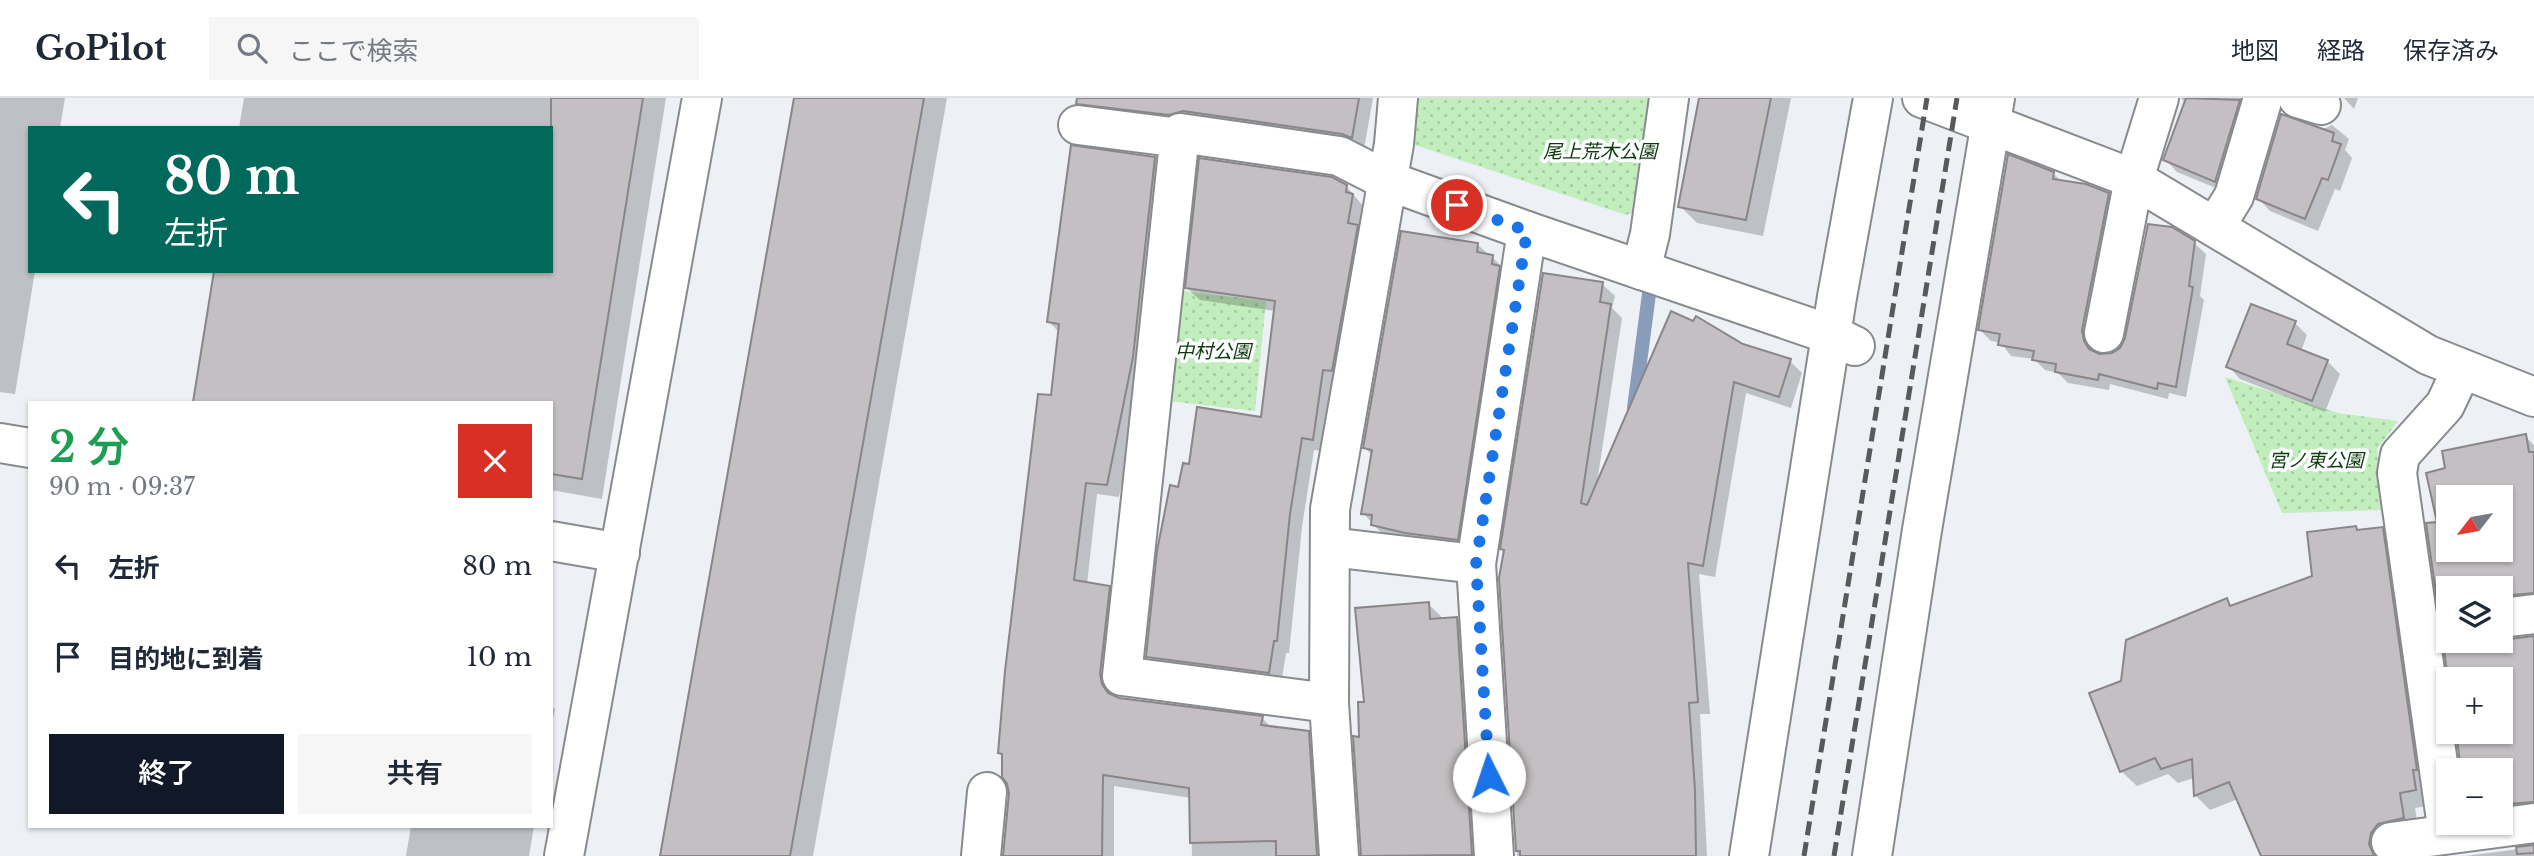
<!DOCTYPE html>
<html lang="ja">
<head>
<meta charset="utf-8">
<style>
  :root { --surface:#fff; --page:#f6f6f7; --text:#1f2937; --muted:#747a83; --line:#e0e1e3; --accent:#111827 }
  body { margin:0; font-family:"Libre Baskerville","Noto Sans JP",serif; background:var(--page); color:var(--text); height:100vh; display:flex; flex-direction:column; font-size:26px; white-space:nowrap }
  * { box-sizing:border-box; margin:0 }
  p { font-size:23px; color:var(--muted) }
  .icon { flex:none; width:38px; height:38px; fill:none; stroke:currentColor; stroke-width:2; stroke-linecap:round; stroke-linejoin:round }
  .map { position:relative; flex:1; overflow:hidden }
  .drawer { position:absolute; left:28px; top:303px; width:525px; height:427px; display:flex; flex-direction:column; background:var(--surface); border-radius:0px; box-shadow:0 2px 5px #0004 }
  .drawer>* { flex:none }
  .top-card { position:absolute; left:28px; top:28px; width:525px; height:147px; border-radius:0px; box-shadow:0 2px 5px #0004; background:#00695c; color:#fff; overflow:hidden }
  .needle { width:46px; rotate:239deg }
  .tools { position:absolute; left:2436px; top:387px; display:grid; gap:14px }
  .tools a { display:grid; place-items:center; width:77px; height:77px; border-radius:0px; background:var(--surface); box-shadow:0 2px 5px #0004; font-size:35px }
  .pin { position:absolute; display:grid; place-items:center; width:60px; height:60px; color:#fff; margin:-30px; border:4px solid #fff; border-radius:50%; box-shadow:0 2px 7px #0007 }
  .me { position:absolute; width:77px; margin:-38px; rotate:356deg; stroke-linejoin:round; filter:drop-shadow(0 0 5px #0008) }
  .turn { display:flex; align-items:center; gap:24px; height:147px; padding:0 21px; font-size:32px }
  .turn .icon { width:91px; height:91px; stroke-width:2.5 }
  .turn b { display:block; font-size:49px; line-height:60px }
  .round { display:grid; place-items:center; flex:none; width:74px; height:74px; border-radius:0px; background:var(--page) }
  .head { display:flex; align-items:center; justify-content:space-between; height:119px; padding:0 21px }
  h1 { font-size:42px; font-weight:600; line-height:52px; color:#1e9e55 }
  .primary-button { display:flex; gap:14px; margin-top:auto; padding:14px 21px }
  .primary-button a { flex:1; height:80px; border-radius:0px; background:var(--accent); color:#fff; font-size:28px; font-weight:600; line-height:80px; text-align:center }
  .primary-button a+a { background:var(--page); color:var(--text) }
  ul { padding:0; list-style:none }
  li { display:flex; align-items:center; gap:21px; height:91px; padding:0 21px }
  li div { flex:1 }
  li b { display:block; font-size:26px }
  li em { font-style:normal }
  header { display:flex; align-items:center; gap:42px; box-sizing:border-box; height:98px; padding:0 35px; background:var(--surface); border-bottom:2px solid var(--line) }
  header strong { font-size:33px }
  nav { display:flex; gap:38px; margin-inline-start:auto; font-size:24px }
  .search { width:490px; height:63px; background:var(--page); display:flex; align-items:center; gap:18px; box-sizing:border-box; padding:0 24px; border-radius:0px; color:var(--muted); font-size:26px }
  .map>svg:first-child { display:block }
  .green { fill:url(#green-dots) }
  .shadow { fill:#0003; fill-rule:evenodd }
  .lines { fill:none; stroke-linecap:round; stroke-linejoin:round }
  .stream { stroke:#899dbb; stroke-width:14 }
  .building { fill:#c3bfc2; stroke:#898588; stroke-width:2; fill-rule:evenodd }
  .minor-casing { stroke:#888b8e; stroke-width:42 }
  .minor { stroke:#fff; stroke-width:38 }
  .rail { stroke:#58595b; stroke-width:5; stroke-dasharray:14 7; stroke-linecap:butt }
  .route { stroke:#1a73e8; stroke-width:12; stroke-dasharray:0 21.6 }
  .labels { text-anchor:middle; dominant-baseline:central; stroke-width:7; stroke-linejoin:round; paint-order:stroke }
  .park-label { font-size:19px; font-style:italic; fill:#0e390b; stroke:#fdfeff }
</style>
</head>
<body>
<header>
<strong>GoPilot</strong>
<div class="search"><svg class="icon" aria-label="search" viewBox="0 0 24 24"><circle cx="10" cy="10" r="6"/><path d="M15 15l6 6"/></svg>ここで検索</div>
<nav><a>地図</a><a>経路</a><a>保存済み</a></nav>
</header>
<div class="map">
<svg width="2534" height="758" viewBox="0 0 2534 758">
  <defs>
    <pattern id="green-dots" width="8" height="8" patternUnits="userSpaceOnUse" patternTransform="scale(1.75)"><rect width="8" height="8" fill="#c2edbd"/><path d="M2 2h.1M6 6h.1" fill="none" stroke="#a7cca3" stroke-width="1.8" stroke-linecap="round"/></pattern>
  </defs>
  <rect width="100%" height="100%" fill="#edf1f5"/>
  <g class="green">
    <polygon points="1415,0 1661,0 1646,109 1626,117 1409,45"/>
    <polygon points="1172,192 1266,203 1255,313 1160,302"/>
    <polygon points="2225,279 2338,315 2398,323 2377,351 2382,412 2282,415"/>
  </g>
  <g class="shadow">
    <polygon points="0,0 65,0 60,30 30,30 30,173 35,173 15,296 0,294"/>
    <polygon points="244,0 666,0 602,401 551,392 551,304 195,304 216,173 551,173 551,30 239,30"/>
    <polygon points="796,0 947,0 813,758 661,758"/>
    <polygon points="1077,0 1373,0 1364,51 1089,18 1076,5"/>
    <polygon points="1701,0 1791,0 1763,138 1697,125 1680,108"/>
    <polygon points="2181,0 2258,0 2228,95 2177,74 2165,61 2186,6"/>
    <polygon points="2344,0 2358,0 2354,11"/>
    <polygon points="2332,27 2349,41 2345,52 2352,60 2340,93 2335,91 2318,133 2270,113 2258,100 2314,30 2326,30"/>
    <polygon points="1155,61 1167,73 1144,271 1119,399 1097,396 1087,486 1109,489 1121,502 1112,589 1113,599 1262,620 1272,630 1308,635 1320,647 1328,758 1192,758 1191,700 1114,688 1114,758 1004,758 1011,696 1004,659 999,655 1060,235 1049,224"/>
    <polygon points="2053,75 2062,84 2108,96 2119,108 2093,244 2094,256 2099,258 2112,257 2121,251 2194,145 2206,156 2200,198 2204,202 2186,299 2169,295 2168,301 2110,286 2109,292 2068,285 2058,275 2045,272 2034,261 2011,258 2001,245 1991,243 1980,232"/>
    <polygon points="1346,88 1365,110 1325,353 1314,352 1302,429 1289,555 1286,555 1281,587 1160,571 1148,558 1180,391 1191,368 1262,321 1276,213 1200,202 1187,190"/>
    <polygon points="1478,147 1505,171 1470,453 1385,439 1363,415 1373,358 1365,350"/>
    <polygon points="1602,186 1615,198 1612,210 1622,220 1597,385 1742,247 1790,263 1802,275 1791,310 1746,295 1715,479 1699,476 1710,616 1700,616 1707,758 1517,758 1501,481 1505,453 1502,450"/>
    <polygon points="2295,225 2307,237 2301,253 2327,263 2340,276 2325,314 2240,281 2228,268"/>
    <path d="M2525 338 2534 347V510L2501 520V490H2448V542L2534 540V720L2501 724V672H2463L2457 634H2501V581H2450L2439 425 2447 372ZM2448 399H2501V452H2448Z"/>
    <polygon points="2356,430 2359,433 2382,431 2397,446 2434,707 2415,710 2419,735 2385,758 2263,758 2238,701 2210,712 2195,697 2194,680 2178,685 2168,676 2137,688 2121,673 2122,584 2226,502 2233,509 2314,479"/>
    <polygon points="1428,506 1441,518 1441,522 1457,520 1469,533 1483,758 1362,758 1355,640 1361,641 1366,605"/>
    <polygon points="551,608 555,611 551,630"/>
    <polygon points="411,728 534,728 529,758 406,758"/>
    <polygon points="2534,749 2534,758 2465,758"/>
  </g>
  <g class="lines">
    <polyline class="stream" points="1634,310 1649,196"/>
  </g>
  <g class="building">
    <polygon points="551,0 643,0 582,381 551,376 551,304 193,304 214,173 551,173"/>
    <polygon points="794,0 924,0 790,758 660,758"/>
    <polygon points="1077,0 1359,0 1352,40 1342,36 1183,13 1169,17 1076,6"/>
    <polygon points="1699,0 1771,0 1746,122 1678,109"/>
    <polygon points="2186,0 2240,2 2215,84 2163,62"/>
    <polygon points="2281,16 2334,35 2332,43 2341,46 2328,82 2322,80 2305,121 2256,101"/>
    <polygon points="1071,47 1155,59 1133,259 1107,387 1086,385 1074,482 1110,488 1100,576 1102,586 1108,595 1119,600 1263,618 1261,627 1309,633 1317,758 1276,758 1276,743 1190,745 1189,690 1103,677 1102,758 1003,758 1009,695 1007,686 1002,679 1002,656 998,655 1005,573 1038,296 1051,297 1059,226 1047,224"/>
    <polygon points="2008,56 2054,74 2053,81 2086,86 2109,95 2082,232 2084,243 2089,251 2099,256 2112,255 2120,250 2125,240 2148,126 2172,129 2195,143 2189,188 2193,189 2176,289 2158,285 2157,291 2099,276 2098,282 2055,274 2056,266 2032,262 2034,253 1998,247 2000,236 1978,232"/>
    <polygon points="1199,60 1332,79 1347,87 1346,94 1353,96 1348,125 1358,127 1332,273 1323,272 1313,342 1302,340 1290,416 1277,543 1274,543 1269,575 1146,559 1157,453 1170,387 1178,389 1183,365 1189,366 1197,309 1261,319 1275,203 1185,190"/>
    <polygon points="1401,133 1478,145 1477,154 1493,157 1492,166 1500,168 1458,442 1405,435 1371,427 1372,417 1361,416 1372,352 1363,350"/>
    <polygon points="1543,175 1603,184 1600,204 1611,206 1581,405 1587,407 1671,213 1693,223 1696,218 1743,246 1791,261 1779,299 1734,284 1703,468 1688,465 1698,604 1689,605 1695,692 1696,758 1520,758 1520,753 1516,753 1499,480 1504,452 1500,451"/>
    <polygon points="2251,206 2296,223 2287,246 2328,262 2312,303 2226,269"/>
    <path d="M2526 336 2529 354H2534V495L2501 498V490H2448V542H2501L2534 538V704L2507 706 2501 672H2461L2456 634H2501V581H2448L2426 425 2437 424 2426 375 2445 370 2442 353ZM2448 399H2501V452H2448Z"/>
    <polygon points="2356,428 2357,432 2383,429 2417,672 2413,672 2416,692 2400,695 2404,720 2378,726 2371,735 2369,746 2374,758 2261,758 2229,684 2194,698 2192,661 2161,671 2155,660 2120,674 2089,595 2121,583 2126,542 2227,500 2230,508 2312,478 2307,434"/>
    <polygon points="1429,504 1430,521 1457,519 1472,757 1361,758 1353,638 1359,639 1358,604 1364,604 1355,510"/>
    <polygon points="2534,747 2534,755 2517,756 2516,749"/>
  </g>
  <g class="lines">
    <defs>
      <g id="minor">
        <polyline points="1922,0 2134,81 2428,257 2534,299"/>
        <polyline points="2298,0 2321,7"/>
        <polyline points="1078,27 1180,40"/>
        <polyline points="2215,129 2234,98 2263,0"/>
        <polyline points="1641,172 1650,136 1669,0"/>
        <polyline points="2104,235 2134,81 2159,0"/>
        <polyline points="0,345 30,350"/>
        <polyline points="551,443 620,455"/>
        <polyline points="1330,449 1476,466"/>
        <polyline points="2501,520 2534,516"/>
        <polyline points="1329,605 1122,578 1180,35 1339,58 1386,82 1527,133 1832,237 1855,248"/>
        <polyline points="2448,736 2397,375 2400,357 2445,307 2462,271"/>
        <polyline points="2391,744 2534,725"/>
        <polyline points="564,758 702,0"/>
        <polyline points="981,758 987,694"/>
        <polyline points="1339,758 1329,605 1330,411 1394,46 1398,0"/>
        <polyline points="1494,758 1476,466 1527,133"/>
        <polyline points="1749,758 1837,199 1873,0"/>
        <polyline points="1872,758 1922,432 1995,0"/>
      </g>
    </defs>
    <use href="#minor" class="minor-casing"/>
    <use href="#minor" class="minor"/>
    <g class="rail">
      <polyline points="1804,758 1927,0"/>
      <polyline points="1834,758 1957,0"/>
    </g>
  </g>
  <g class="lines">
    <polyline class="route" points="1457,107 1527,133 1476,466 1489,678"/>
  </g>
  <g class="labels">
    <g class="park-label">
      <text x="1600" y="53">尾上荒木公園</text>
      <text x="1213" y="253">中村公園</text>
      <text x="2316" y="362">宮ノ東公園</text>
    </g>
  </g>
</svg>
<div class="tools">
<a><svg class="needle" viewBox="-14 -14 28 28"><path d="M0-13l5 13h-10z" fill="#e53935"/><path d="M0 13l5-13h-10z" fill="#747a83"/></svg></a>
<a><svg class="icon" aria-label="layers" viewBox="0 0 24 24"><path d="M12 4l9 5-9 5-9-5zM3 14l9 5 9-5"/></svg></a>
<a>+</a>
<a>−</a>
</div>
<div class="pin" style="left:1457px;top:107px;background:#d93025"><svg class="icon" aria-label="arrive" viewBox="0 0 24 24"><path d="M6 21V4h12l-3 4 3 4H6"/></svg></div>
<svg class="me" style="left:1489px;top:678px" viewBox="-20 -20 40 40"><circle r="19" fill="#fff"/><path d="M0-13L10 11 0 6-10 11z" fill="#1a73e8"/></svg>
<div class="top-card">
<div class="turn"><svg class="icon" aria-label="left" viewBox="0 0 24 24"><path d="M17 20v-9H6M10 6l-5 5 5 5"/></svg><div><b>80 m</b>左折</div></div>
</div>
<section class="drawer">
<div class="head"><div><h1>2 分</h1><p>90 m · 09:37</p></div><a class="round" style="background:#d93025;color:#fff"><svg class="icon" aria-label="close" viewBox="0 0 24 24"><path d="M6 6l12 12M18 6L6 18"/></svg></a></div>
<ul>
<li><svg class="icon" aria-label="left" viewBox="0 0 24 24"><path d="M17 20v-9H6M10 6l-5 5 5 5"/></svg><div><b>左折</b></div><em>80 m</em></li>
<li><svg class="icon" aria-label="arrive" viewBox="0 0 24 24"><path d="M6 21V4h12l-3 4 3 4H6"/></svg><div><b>目的地に到着</b></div><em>10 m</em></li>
</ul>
<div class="primary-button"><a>終了</a><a>共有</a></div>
</section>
</div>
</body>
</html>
